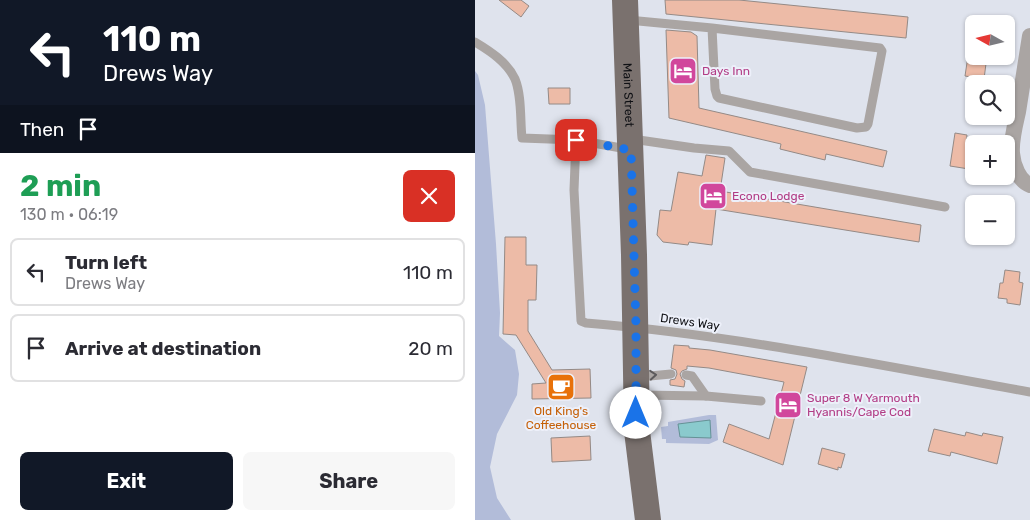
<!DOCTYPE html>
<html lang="en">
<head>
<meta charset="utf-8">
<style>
  :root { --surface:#fff; --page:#f7f7f7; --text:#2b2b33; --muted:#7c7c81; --line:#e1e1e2; --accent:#111827 }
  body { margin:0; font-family:Rubik,sans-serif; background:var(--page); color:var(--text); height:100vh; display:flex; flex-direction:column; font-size:19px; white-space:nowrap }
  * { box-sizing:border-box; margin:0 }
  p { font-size:16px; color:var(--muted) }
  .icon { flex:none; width:28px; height:28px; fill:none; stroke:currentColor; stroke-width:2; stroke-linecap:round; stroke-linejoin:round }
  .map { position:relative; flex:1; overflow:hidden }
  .sheet { display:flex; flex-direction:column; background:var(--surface); width:475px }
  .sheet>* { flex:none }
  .banner { background:#111827; color:#fff; overflow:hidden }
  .needle { width:32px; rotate:278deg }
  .tools { position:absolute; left:490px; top:15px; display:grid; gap:10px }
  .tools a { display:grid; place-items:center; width:50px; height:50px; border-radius:8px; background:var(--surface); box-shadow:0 1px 4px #0004; font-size:25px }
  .pin { position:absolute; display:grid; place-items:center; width:42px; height:42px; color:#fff; margin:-21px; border-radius:10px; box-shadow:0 2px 8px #0006 }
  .me { position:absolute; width:55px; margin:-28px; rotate:0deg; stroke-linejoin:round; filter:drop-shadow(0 0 4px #0008) }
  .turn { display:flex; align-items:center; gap:18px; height:105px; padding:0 20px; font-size:22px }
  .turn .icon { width:65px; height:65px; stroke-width:2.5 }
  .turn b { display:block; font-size:35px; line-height:42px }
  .then { display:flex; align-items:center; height:48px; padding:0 20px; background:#0003; gap:10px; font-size:19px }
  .round { display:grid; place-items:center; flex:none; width:52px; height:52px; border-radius:8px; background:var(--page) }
  .overview { display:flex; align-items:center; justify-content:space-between; height:85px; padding:0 20px }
  h1 { font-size:30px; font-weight:700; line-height:38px; color:#1e9e55 }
  .cta { display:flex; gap:10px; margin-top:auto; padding:10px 20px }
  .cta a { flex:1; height:58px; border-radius:8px; background:var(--accent); color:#fff; font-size:20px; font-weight:700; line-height:58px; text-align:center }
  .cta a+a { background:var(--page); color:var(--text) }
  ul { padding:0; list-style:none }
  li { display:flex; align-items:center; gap:15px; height:68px; margin:0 10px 8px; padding:0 10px; border:2px solid var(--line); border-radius:8px }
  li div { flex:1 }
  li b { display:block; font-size:19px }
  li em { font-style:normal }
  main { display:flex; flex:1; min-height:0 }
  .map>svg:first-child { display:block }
  .green { fill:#b2bcd9 }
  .water { fill:#8acacd; stroke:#659296 }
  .building { fill:#edbba7; stroke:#948a86 }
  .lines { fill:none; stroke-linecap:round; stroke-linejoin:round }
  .lane { stroke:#aaa5a3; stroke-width:9 }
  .street { stroke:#aaa5a3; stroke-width:16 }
  .primary { stroke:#7a716e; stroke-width:26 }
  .oneway { stroke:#5c5a5c }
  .route { stroke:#1a73e8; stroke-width:9; stroke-dasharray:0 16.2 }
  .labels { text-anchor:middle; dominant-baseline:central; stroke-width:4; stroke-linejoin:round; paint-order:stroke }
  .hotel-label { font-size:12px; fill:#b23c85; stroke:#edf0fa; text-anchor:start }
  .street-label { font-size:12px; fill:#0f1014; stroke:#edf0fa }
  .food-label { font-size:12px; fill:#c56008; stroke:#edf0fa }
</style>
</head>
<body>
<main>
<section class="sheet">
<div class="banner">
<div class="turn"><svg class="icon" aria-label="left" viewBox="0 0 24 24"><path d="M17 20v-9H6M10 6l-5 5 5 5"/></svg><div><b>110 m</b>Drews Way</div></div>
<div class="then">Then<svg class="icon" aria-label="arrive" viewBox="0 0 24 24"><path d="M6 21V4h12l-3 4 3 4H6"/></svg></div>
</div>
<div class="overview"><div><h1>2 min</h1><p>130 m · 06:19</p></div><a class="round" style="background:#d93025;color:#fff"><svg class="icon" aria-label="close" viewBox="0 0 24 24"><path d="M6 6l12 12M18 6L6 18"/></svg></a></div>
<ul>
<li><svg class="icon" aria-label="left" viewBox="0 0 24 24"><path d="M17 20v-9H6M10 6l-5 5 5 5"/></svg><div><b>Turn left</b><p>Drews Way</p></div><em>110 m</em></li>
<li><svg class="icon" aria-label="arrive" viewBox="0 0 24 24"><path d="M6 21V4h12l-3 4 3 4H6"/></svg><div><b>Arrive at destination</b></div><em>20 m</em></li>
</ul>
<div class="cta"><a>Exit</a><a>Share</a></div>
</section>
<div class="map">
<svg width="555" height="520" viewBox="0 0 555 520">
  <rect width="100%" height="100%" fill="#dfe3ed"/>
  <g class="green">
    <polygon points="0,71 3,75 10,105 21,244 25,313 24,336 40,350 44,374 42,395 22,434 15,467 22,498 36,520 0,520"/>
    <polygon points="234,415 241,415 243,440 234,444 191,443 191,439 187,439 186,427 193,426 193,422"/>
  </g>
  <polygon class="water" points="235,420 236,438 205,437 203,424"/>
  <g class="building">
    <polygon points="24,0 46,0 54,6 46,17"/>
    <polygon points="190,0 264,0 433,17 431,38 191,14"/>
    <polygon points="191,30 216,32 222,36 224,108 412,151 408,167 351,154 350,160 305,149 306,144 194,118"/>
    <polygon points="493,56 512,56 509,79 490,76"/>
    <polygon points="73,88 95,88 95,104 74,104"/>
    <polygon points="480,133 492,135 491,143 498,144 494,169 475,166"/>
    <polygon points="231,155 250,158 245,191 446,225 444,242 241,209 237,245 214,242 213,245 188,242 182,235 185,210 196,211 203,172 227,176"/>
    <polygon points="30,237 51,237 51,265 62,265 61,300 53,300 53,331 77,370 115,369 116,398 57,399 57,384 71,383 41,335 28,334"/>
    <polygon points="530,270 545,272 544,282 548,283 545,305 532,303 532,299 523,298 525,283 528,283"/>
    <polygon points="199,345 214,346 214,348 235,350 332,367 308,465 248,442 254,424 294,439 309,382 234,368 212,366 212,369 207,371 205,374 207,379 210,381 209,387 195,385 195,380 200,379 202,374 201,370 196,368"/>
    <polygon points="459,429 490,436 491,432 507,436 508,433 528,437 522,464 476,452 475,456 453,451"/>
    <polygon points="115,436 116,460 77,462 76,438"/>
    <polygon points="347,448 370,454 366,468 363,467 363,470 343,464"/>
  </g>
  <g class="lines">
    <g class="lane">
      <polyline points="153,20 237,28 405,48 407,51 393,124 391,127 382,128 244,98 242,96 240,89 237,28"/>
      <path d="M0 42C15 51 32 62 40 79 47 96 45 120 47 138L101 140"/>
      <polyline points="157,139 219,148 254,151 275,172 470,207"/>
      <path d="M152 149 101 140 99 190 106 321 111 323C260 335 408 366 555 392"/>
      <polyline points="211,375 217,376 231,396"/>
      <polyline points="164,377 196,374"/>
      <polyline points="164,395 231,396 286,401"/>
    </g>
    <path class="street" d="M555 36C551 61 547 86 543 112 540 125 536 140 537 153 538 165 544 181 555 185"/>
    <path class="primary" id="s1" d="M150 0 159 255 162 431 173 520"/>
  </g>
  <defs><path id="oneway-chevron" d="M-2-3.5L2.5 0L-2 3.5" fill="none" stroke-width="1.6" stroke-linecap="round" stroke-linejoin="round" transform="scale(1.25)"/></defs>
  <use class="oneway" href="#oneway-chevron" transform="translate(178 375) rotate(-5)"/>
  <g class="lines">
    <polyline class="route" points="101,140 156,150 161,327 161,413"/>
  </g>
  <defs>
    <symbol id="hotel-square" viewBox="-11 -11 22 22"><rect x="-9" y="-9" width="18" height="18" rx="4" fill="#d1479c" stroke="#edf0fa"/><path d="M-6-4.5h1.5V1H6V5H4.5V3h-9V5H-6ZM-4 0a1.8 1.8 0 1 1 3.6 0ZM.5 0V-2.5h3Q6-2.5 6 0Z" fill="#fff"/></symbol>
    <symbol id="cafe-square" viewBox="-11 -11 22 22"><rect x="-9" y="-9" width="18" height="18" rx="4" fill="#e8710a" stroke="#edf0fa"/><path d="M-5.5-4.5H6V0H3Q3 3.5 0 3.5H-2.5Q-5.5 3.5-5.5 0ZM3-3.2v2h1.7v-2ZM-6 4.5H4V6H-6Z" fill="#fff"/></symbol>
  </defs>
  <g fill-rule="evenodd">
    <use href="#hotel-square" x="192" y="55" width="32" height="32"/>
    <use href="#hotel-square" x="222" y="180" width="32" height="32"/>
    <use href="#cafe-square" x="70" y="371" width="32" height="32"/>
    <use href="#hotel-square" x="297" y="389" width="32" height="32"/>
  </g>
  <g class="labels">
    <g class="hotel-label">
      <text x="227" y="71">Days Inn</text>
      <text x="257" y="196">Econo Lodge</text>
      <text x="332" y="398">Super 8 W Yarmouth<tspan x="332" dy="14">Hyannis/Cape Cod</tspan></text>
    </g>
    <g class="street-label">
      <text stroke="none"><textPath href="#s1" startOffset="95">Main Street</textPath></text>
      <text transform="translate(215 322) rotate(8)">Drews Way</text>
    </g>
    <g class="food-label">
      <text x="86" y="411">Old King's<tspan x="86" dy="14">Coffeehouse</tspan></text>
    </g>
  </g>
</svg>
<div class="tools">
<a><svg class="needle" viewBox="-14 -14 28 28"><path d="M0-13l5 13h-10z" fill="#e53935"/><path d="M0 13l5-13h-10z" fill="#7c7c81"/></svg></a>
<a><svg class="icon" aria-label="search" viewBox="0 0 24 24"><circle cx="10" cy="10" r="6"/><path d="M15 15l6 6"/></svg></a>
<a>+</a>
<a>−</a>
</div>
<div class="pin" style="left:101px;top:140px;background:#d93025"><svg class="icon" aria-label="arrive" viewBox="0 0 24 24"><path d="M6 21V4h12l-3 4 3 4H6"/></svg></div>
<svg class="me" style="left:161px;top:413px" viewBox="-20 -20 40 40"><circle r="19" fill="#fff"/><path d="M0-13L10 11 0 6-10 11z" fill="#1a73e8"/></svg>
</div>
</main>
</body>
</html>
